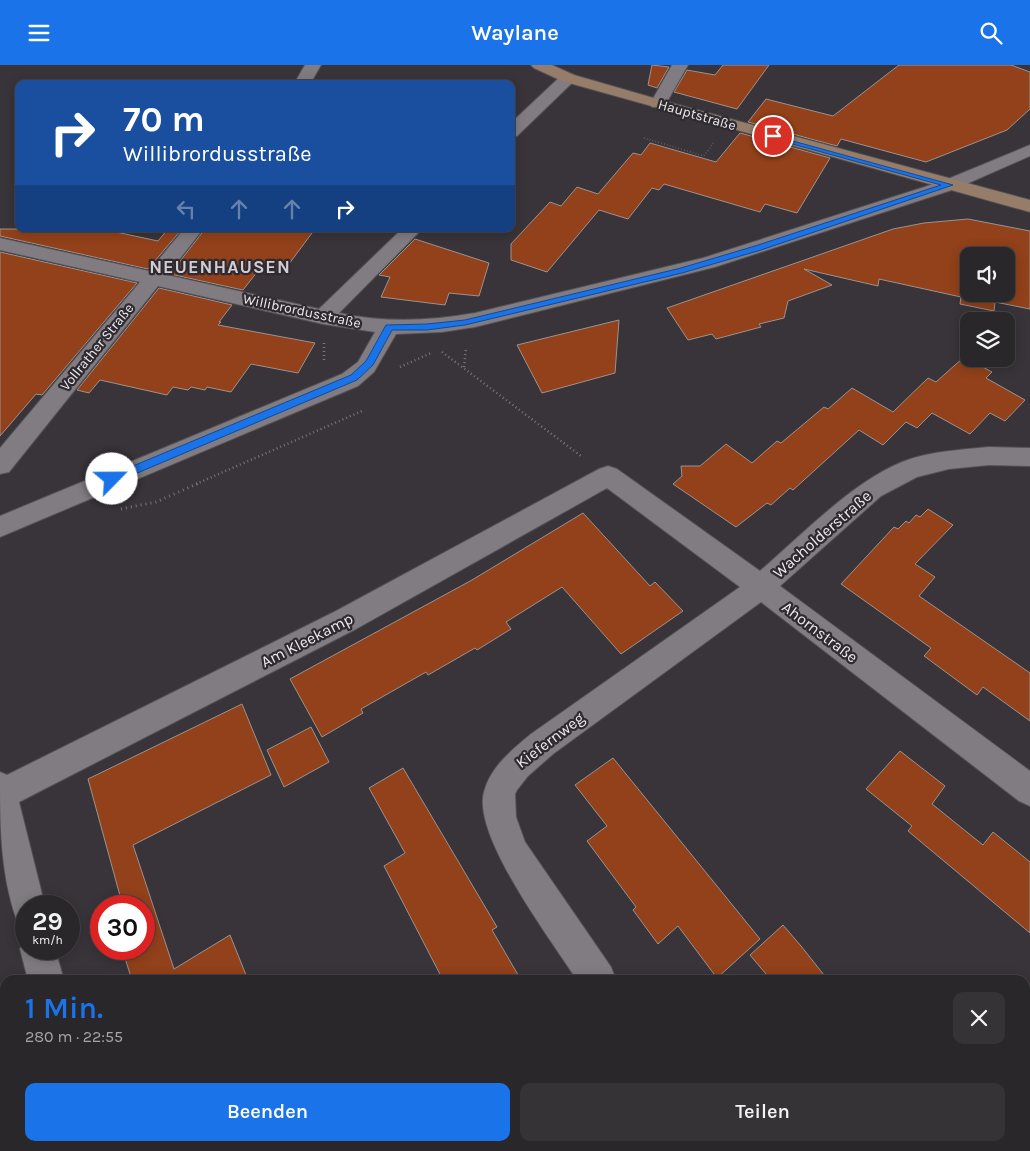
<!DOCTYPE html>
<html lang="de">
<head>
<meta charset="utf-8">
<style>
  :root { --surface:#2a272b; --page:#363337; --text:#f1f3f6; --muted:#a5a5a9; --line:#464447; --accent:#1a73e8 }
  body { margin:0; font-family:Karla,sans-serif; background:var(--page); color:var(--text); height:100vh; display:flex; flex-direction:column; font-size:19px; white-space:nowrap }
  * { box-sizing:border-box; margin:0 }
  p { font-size:16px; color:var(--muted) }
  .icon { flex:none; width:28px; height:28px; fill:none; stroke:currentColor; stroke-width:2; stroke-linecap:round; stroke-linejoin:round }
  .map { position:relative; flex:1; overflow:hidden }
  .details { position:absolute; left:0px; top:910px; width:1030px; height:176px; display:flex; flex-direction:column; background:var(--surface); border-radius:15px 15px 0 0; box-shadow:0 2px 12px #0003,0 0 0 1px var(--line) }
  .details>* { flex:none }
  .banner { position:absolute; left:15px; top:15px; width:500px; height:152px; border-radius:10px; box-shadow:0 2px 12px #0003,0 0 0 1px var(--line); background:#1a4fa0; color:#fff; overflow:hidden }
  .fabs { position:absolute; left:960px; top:182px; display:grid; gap:10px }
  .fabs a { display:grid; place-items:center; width:55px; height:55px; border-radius:10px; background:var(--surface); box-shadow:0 2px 12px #0003,0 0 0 1px var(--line); font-size:25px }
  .speed { position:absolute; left:15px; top:830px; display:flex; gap:10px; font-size:25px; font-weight:700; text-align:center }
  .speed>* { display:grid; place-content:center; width:65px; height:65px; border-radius:50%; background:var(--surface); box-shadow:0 2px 12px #0003,0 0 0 1px var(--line); line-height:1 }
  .speed small { font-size:12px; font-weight:400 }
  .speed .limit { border:8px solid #d22; background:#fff; color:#111 }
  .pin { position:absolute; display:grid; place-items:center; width:42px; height:42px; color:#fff; margin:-21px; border:2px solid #fff; border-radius:50%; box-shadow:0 1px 5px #0007 }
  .me { position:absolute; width:55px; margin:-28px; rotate:67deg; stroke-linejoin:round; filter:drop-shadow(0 0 4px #0008) }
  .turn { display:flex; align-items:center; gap:18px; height:105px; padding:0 25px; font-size:22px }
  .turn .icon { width:65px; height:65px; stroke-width:2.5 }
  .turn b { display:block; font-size:35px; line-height:42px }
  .lanes { display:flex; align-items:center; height:48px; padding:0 25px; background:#0003; justify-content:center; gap:25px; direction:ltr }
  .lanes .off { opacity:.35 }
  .round { display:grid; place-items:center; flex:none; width:52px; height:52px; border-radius:10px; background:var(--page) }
  .head { display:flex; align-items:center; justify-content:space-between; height:85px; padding:0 25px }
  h1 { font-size:30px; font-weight:600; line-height:38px; color:var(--accent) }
  .action { display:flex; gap:10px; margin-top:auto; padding:10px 25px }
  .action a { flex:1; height:58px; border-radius:10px; background:var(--accent); color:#fff; font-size:20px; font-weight:600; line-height:58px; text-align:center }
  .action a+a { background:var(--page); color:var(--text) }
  header { display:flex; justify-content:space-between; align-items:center; height:65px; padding:0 25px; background:var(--accent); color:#fff; font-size:22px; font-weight:600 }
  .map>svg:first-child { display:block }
  .building { fill:#92411a; stroke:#9b9390; fill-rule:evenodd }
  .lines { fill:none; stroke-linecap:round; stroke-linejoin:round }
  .street-casing { stroke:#545255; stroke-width:2 }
  .secondary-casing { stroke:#545255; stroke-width:2 }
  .path-far2 { stroke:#7a777b; stroke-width:2; stroke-dasharray:0.5 2.5; stroke-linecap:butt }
  .path-far1 { stroke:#7a777b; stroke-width:2.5; stroke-dasharray:1 3; stroke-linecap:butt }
  .path { stroke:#7a777b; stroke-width:3; stroke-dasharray:1 4; stroke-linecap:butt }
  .street { fill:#807c82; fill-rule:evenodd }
  .secondary { fill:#967d6a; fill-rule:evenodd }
  .route { fill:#1a73e8; stroke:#114b97 }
  .labels { text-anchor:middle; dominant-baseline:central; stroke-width:4.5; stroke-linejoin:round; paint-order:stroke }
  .far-street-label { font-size:14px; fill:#eceaed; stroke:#2e2a2f }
  .street-label { font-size:16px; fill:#eceaed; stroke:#2e2a2f }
  .far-district-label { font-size:18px; font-weight:bold; letter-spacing:1px; fill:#d2cdd4; stroke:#2e2a2f }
</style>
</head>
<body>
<header><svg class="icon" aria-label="menu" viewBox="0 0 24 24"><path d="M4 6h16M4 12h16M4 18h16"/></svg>Waylane<svg class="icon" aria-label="search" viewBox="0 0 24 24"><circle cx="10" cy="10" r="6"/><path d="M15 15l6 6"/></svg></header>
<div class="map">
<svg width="1030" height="1086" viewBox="0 0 1030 1086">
  <rect width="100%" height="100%" fill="#383439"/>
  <g class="building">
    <polygon points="652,0 669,2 657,23 648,20"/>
    <polygon points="723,0 769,0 737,44 674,27 687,5 715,10"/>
    <polygon points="899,0 1011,0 1030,7 1030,44 1007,65 926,97 841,74 837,81 748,57 766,34 833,51"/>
    <polygon points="740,68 830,93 797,148 765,139 760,147 664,119 659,125 652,123 628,154 599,145 547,207 511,195 511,179 550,137 561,141 577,122 598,129 633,88 641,90 650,78 716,97"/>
    <path d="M968 154 1030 166V244L995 237 994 246 960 239 961 232 879 214 878 221 804 204 832 220 788 236 784 253 759 259 761 262 716 274 712 269 688 275 667 243 893 164 924 158ZM969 191H1006V229H969Z"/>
    <polygon points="0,164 102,164 158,176 168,164 182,164 148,204 0,171"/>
    <polygon points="205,164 315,164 283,207 261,202 243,225 170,209"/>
    <polygon points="415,174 489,198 479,231 449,228 445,240 381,232 390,212 379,210"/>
    <polygon points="0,187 137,218 42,330 36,329 0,371"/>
    <polygon points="159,223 232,240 219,257 221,257 218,260 315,278 298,308 251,299 231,327 207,322 205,325 191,322 188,325 173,322 167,330 100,315 89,328 77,325"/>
    <polygon points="619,255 615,308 542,328 517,280"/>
    <polygon points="964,292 992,307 986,313 1025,335 1005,356 990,348 970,369 932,348 917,363 906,357 883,380 859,365 793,425 790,423 771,440 767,438 736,462 673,419 682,411 681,401 700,401 726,379 752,398 777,376 781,378 824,342 828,344 852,323 893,347 928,313 936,317"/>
    <polygon points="928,444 953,460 915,499 935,512 919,531 1030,608 1030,656 983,622 977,630 924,591 931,583 841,519 894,462 898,464 906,456 909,458 916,450 920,452"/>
    <polygon points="583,448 650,521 655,517 683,546 621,589 562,522 506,557 511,564 477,585 475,583 428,610 426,607 361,644 363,648 322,672 290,614 472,515"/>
    <polygon points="242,639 271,710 133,780 174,904 230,870 248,915 132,915 122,884 144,884 144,841 116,841 122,838 88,714"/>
    <polygon points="311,662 329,697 284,722 267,685"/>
    <polygon points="900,686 945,721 932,739 983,780 993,767 1030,797 1030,868 908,766 912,761 866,724"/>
    <polygon points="613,693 760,874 717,913 678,861 658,879 633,845 636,842 587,776 607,761 575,720"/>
    <polygon points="403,703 497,862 492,865 521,915 443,915 384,801 405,788 369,723"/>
    <polygon points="783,860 801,881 828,915 771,915 750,890"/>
  </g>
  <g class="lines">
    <defs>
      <g id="street">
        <polygon points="305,0 321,0 310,19 294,19"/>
        <polygon points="672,0 688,0 664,42 652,42 650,39"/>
        <polygon points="568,8 574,10 576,13 574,16 517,71 511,72 511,58 562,10"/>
        <path d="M1030 80V91L955 124 715 202 475 262 442 267 396 269 374 307 358 321 0 472V451L342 309 358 297 375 267 323 259 158 221 9 407 0 409V383L140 217 0 185V173L149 206 184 164H203L167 210 319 244 402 164H422L339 248C384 258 430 256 475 248L703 193 943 116Z"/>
        <path d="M989 382 1030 383V401L989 400 949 404 917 412 881 431 780 521 1030 706V741L1019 736 761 537 553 689 528 711 517 725 515 729 516 752 525 777 611 902 616 915H577C552 876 472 771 484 727 491 701 512 685 531 669L740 522 607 423 356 564 19 737 45 841H26V857L16 853C0 806 0 757 0 707L7 710 336 546 599 404 608 401 617 404 760 506C802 470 851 418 902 397 929 386 960 385 989 382Z"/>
        <polygon points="26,872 26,884 55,884 64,915 28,915 20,884"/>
        <polygon points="65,1081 105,1081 106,1086 66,1086"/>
        <polygon points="688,1081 729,1081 731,1086 690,1086"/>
      </g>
      <polygon id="secondary" points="531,0 552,0 574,10 664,36 1030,135 1030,147 562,16 534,3"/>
    </defs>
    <use href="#street" class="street-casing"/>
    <use href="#secondary" class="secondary-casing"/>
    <polyline class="path-far2" points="644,73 704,91 714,77"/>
    <g class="path-far1">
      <polyline points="324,278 324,296"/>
      <polyline points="442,287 581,391"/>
      <polyline points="400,302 431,288"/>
      <polyline points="464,302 466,283"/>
      <polyline points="196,419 362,346"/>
    </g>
    <polyline class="path" points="121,444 156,437 199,418"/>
    <use href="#street" class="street"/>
    <use href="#secondary" class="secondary"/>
  </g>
  <polygon class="route" points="771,70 953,120 761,185 682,208 465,260 427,265 392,265 373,300 357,315 116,417 112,418 107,414 109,411 351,310 366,296 386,260 427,259 465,255 681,203 755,181 941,120 771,73"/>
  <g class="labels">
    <g class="far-street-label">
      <text transform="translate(697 50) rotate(16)">Hauptstraße</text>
      <text transform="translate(302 246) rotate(12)">Willibrordusstraße</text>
      <text transform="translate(97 282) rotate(-51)">Vollrather Straße</text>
    </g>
    <g class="street-label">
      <text transform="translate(822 469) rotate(-41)">Wacholderstraße</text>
      <text transform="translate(820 567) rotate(37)">Ahornstraße</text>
      <text transform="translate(307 575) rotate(-27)">Am Kleekamp</text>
      <text transform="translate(550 675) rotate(-37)">Kiefernweg</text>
    </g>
    <g class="far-district-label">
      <text x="220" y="202">NEUENHAUSEN</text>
    </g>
  </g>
</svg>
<div class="fabs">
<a><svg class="icon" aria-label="sound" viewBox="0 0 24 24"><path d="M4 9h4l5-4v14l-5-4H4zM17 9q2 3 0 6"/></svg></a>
<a><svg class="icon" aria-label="layers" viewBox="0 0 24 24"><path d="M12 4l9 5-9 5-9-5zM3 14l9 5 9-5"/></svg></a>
</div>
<div class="speed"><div>29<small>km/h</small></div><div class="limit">30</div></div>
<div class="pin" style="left:773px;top:71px;background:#d93025"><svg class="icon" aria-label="arrive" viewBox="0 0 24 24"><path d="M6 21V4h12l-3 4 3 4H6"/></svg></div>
<svg class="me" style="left:112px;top:414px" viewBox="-20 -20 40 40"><circle r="19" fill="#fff"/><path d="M0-13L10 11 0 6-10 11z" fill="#1a73e8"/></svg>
<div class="banner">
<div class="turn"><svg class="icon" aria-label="right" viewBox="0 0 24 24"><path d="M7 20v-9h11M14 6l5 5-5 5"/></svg><div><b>70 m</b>Willibrordusstraße</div></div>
<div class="lanes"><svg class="icon off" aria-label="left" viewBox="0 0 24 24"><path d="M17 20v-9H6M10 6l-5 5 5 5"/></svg><svg class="icon off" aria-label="ahead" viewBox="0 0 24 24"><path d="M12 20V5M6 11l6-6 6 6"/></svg><svg class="icon off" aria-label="ahead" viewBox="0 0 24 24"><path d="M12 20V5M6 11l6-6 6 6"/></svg><svg class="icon" aria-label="right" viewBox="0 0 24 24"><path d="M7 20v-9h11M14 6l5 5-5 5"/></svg></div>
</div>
<section class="details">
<div class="head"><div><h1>1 Min.</h1><p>280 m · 22:55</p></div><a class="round"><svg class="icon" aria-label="close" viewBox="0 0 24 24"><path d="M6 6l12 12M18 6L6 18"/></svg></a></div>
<div class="action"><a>Beenden</a><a>Teilen</a></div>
</section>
</div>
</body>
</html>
